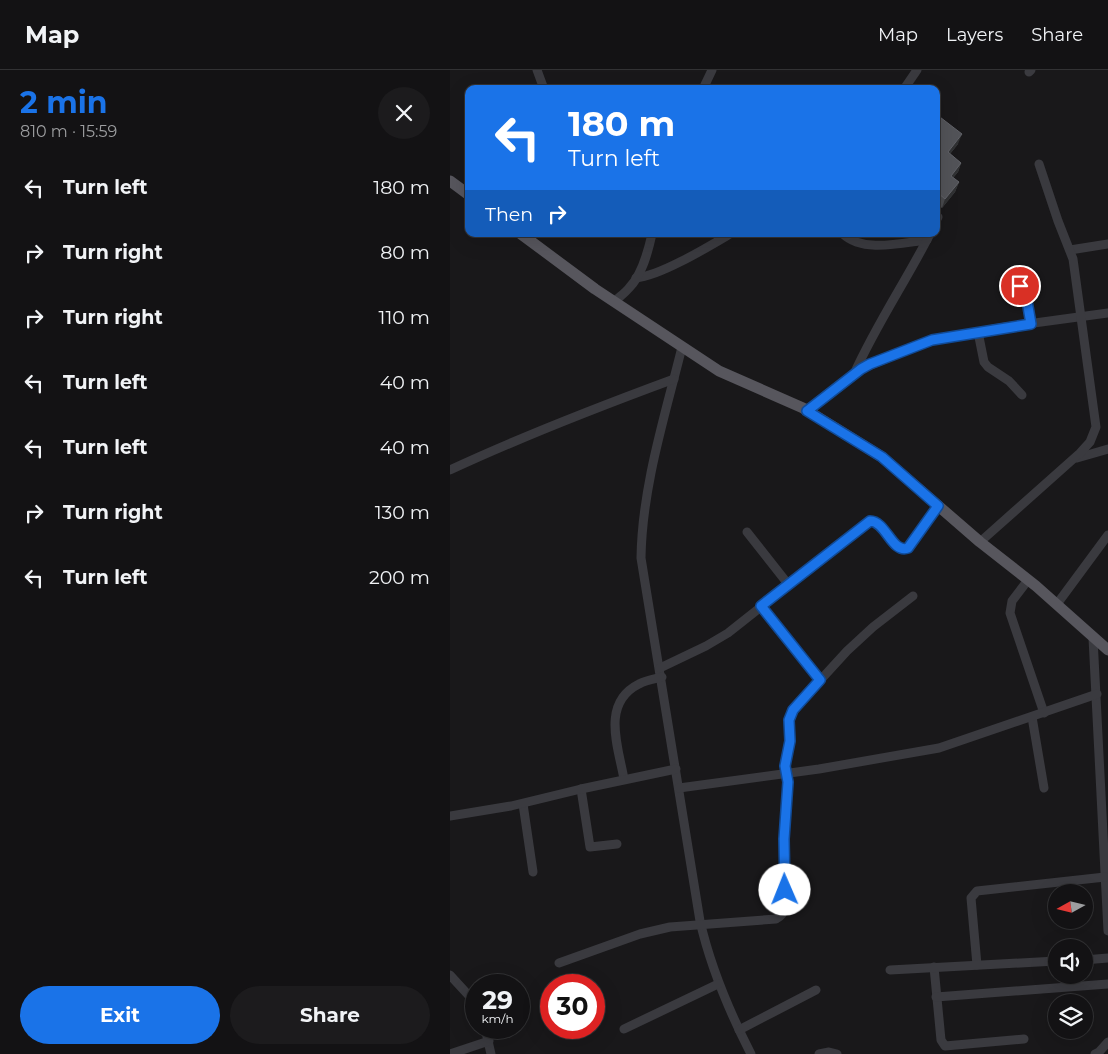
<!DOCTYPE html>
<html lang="en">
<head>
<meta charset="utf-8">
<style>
  :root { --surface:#131214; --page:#1c1b1d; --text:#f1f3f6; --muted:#9d9ea0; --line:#323234; --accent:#1a73e8 }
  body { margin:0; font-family:Montserrat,sans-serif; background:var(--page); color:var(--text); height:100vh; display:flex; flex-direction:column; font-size:19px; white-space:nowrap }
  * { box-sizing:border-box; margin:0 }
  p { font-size:16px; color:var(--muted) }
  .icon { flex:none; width:28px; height:28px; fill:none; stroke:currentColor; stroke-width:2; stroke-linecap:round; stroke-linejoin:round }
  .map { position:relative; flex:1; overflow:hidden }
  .side { display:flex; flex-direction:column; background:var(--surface); width:450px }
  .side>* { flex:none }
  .banner { position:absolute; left:15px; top:15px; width:475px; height:152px; border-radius:10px; box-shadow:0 5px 20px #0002,0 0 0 1px var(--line); background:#1a73e8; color:#fff; overflow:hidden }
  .needle { width:32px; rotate:262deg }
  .controls { position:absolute; left:598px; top:814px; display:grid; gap:10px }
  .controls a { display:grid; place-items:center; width:45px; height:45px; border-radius:50%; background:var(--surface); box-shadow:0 5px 20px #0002,0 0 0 1px var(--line); font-size:25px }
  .speed { position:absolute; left:15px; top:904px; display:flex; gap:10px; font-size:25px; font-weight:700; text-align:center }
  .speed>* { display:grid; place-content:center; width:65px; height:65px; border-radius:50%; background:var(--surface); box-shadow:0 5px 20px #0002,0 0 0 1px var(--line); line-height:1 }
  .speed small { font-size:12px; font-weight:400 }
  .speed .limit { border:8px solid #d22; background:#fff; color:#111 }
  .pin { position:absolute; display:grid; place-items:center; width:42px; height:42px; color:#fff; margin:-21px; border:2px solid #fff; border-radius:50%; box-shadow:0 1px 5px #0007 }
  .me { position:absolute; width:55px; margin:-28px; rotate:359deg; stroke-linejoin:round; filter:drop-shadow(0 0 4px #0008) }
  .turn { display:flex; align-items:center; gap:18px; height:105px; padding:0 20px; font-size:22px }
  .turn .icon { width:65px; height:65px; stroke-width:2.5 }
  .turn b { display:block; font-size:35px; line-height:42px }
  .then { display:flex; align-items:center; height:48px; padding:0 20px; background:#0003; gap:10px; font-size:19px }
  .round { display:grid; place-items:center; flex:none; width:52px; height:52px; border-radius:26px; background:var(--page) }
  .head { display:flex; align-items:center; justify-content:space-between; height:85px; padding:0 20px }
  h1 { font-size:30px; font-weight:700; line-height:38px; color:var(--accent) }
  .cta { display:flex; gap:10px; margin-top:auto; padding:10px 20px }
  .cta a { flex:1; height:58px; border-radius:30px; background:var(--accent); color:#fff; font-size:20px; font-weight:700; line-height:58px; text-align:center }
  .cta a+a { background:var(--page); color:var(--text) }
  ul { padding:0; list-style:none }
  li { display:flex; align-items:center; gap:15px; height:65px; padding:0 20px }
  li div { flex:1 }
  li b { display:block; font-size:19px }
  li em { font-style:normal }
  header { display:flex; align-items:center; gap:30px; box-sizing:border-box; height:70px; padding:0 25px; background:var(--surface); border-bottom:1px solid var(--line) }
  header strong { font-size:24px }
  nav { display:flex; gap:28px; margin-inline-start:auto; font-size:18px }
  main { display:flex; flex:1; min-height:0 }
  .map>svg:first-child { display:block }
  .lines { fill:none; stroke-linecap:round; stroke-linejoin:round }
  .minor { stroke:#3a3a3f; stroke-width:9 }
  .major { stroke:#57565d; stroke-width:11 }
  .wall { fill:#48494c }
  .shaded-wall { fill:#303133 }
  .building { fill:#525358; stroke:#606167 }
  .route-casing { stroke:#114b97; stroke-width:12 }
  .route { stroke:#1a73e8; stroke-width:9 }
</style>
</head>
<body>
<header>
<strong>Map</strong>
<nav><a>Map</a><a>Layers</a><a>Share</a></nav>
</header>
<main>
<section class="side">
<div class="head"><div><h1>2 min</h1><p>810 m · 15:59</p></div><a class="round"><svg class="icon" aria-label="close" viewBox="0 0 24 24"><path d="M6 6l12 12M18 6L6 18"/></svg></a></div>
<ul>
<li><svg class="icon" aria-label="left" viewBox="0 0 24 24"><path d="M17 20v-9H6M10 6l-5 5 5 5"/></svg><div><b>Turn left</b></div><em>180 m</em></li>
<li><svg class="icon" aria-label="right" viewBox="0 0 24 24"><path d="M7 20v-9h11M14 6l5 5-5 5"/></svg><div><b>Turn right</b></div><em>80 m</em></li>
<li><svg class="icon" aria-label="right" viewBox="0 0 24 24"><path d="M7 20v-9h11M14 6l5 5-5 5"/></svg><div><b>Turn right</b></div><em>110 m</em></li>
<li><svg class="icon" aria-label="left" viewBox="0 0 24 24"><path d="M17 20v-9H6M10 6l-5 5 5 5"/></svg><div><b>Turn left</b></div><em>40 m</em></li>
<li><svg class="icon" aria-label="left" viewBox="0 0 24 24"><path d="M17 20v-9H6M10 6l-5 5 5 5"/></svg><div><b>Turn left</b></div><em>40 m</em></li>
<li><svg class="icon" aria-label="right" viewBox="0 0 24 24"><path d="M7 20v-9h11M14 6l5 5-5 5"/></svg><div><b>Turn right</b></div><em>130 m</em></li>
<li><svg class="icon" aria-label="left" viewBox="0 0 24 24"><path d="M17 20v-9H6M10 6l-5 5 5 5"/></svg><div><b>Turn left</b></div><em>200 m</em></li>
</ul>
<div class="cta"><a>Exit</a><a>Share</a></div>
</section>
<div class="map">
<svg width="658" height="984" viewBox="0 0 658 984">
  <rect width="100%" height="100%" fill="#19181a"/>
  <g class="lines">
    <g class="minor">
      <polyline points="87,0 94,19"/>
      <polyline points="579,2 581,0"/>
      <polyline points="253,19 262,0"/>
      <polyline points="454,19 467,0"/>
      <polyline points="486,151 488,147"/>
      <path d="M393 164C413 183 451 173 477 170"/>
      <polyline points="620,180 658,174"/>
      <path d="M186 208C210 206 258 177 280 164"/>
      <polyline points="559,208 575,221 581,254"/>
      <path d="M164 232C169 227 175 223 179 218 192 205 198 182 202 164"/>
      <polyline points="528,262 534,292 538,297 559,311 572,325"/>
      <path d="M232 277C215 346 192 417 191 488L250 851C261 899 279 941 301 984"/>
      <path d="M404 304C426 255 456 211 480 164"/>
      <polyline points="357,341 411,299 482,270 555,257 658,243"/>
      <polyline points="627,388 658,379"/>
      <path d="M0 400C73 366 148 337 224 309"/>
      <polyline points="297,462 338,514"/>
      <polyline points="530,472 630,383 640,372 646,357 623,189 608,151 589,94"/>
      <polyline points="578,510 562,531 560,543 594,643"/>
      <polyline points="607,534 658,465"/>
      <polyline points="311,536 370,610"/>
      <polyline points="643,568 658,861"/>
      <path d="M210 598 256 576 278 563 420 451C436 451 442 484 458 478L488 436"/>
      <polyline points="582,647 594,718"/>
      <path d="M174 709C168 676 151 633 189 614 196 610 204 609 212 607"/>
      <polyline points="229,718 369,699 489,678 647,624"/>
      <polyline points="131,719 140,777 167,774"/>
      <polyline points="73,734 83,802"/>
      <polyline points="0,746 61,736 131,719 226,699"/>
      <polyline points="634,890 658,888"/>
      <path d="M109 893 190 864 220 857 326 849C332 846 334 843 335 837L334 769 338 713 335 696 340 671 339 650 343 640 397 581 423 557 463 526"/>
      <polyline points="527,895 521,828 527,821 655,807"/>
      <polyline points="484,897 491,970 495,976 574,969"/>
      <polyline points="440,900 606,891"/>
      <polyline points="0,905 22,929 26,938"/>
      <polyline points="486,927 658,914"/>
      <polyline points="35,958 41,984"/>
      <polyline points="174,959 268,914"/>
      <polyline points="289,960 366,920"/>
      <polyline points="0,984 39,971"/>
      <polyline points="369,984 379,982 387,984"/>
      <polyline points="645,984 649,982 658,972"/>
    </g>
    <g class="major">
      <polyline points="0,111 19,125"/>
      <polyline points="71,164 145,219 269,301 353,338 432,387 530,472 586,516 658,580"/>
    </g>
  </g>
  <polygon class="wall" points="486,44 508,74 500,84 511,93 508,102 503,108 509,112 505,122 492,138 486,134"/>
  <g class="shaded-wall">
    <polygon points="512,64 508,74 494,91 498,82"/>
    <polygon points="511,93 508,102 497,115 501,106"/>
    <polygon points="509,112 505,122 492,138 495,129"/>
  </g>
  <polygon class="building" points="486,44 512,64 498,82 511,93 501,106 509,112 495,129 488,123 486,125"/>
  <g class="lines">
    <defs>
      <path id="route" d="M335 820 334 769 338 712 335 696 340 671 339 650 343 640 370 610 311 536 420 451C436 451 442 484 458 478L488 436 432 387 357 341 411 299 420 294 482 270 581 254 576 225 570 216"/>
    </defs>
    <use href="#route" class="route-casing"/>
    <use href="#route" class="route"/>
  </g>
</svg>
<div class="controls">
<a><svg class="needle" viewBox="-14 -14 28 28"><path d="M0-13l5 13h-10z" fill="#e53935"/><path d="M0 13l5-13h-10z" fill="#9d9ea0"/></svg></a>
<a><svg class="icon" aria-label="sound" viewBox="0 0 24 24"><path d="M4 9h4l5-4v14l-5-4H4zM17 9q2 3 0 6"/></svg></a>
<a><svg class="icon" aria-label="layers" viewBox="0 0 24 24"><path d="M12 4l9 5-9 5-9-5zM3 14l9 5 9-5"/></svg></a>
</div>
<div class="speed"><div>29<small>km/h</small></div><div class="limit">30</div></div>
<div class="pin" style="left:570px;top:216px;background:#d93025"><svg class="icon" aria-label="arrive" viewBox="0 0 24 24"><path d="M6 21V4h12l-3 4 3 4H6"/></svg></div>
<svg class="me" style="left:335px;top:820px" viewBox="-20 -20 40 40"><circle r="19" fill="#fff"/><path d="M0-13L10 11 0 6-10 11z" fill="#1a73e8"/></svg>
<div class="banner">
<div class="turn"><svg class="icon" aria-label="left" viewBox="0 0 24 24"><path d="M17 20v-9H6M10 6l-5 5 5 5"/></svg><div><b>180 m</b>Turn left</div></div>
<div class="then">Then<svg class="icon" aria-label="right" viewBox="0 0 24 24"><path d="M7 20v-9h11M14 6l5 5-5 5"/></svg></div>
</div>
</div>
</main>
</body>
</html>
